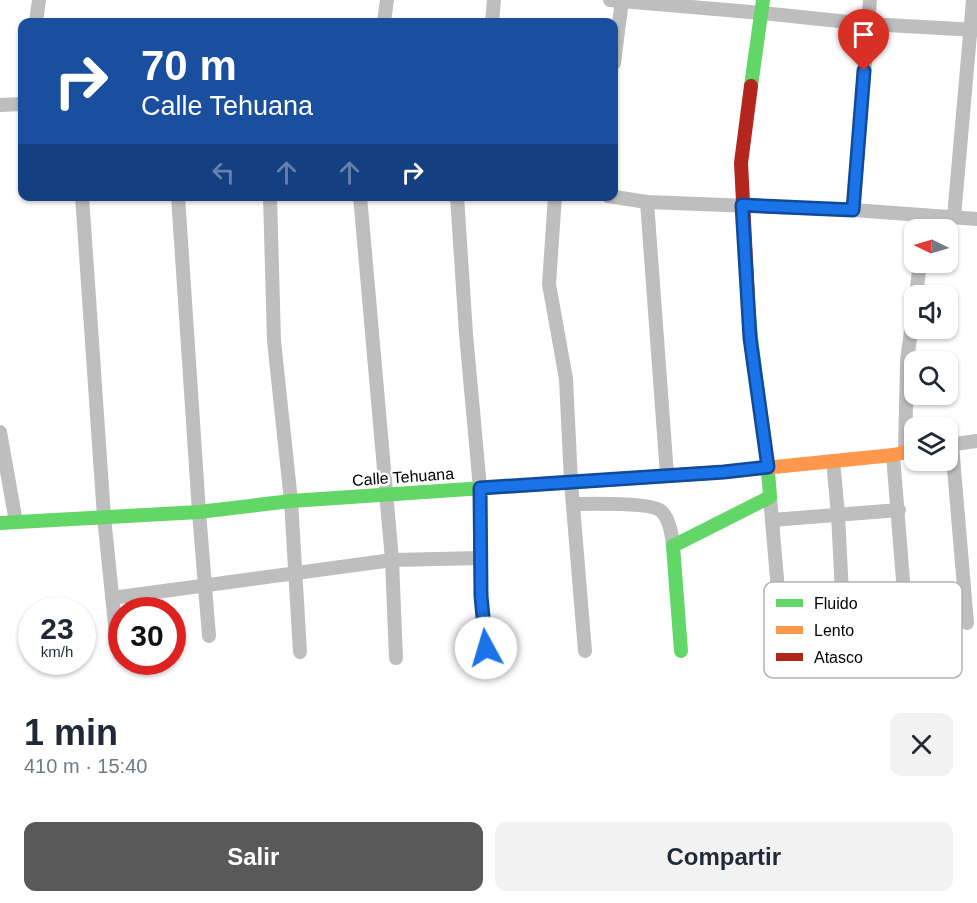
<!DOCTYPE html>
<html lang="es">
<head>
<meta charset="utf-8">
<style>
  :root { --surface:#fff; --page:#f2f2f3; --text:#1f2937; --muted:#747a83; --accent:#595959 }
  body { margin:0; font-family:Helvetica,sans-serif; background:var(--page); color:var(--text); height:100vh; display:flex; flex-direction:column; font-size:22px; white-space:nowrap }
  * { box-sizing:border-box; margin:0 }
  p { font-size:20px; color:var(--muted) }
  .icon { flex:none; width:33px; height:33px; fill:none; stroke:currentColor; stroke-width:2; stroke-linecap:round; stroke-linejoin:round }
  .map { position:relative; height:693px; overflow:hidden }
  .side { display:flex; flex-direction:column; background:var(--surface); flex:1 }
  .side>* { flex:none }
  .top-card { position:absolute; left:18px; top:18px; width:600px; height:183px; border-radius:12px; box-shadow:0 2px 4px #0004; background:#1a4fa0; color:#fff; overflow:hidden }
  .needle { width:39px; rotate:275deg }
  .controls { position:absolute; left:904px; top:219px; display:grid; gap:12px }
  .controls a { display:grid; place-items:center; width:54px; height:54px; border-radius:12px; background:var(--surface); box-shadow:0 2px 4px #0004; font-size:30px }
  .speed { position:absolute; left:18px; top:597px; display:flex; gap:12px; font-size:30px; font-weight:700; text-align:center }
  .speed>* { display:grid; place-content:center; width:78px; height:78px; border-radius:50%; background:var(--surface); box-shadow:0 2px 4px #0004; line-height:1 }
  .speed small { font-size:15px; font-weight:400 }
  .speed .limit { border:9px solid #d22; background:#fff; color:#111 }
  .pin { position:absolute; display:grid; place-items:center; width:51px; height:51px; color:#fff; margin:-62px -26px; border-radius:50% 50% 50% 0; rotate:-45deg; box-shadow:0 0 6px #0007 }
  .pin .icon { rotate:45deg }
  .me { position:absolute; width:66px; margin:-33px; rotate:354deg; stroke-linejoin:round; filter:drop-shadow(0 0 4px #0008) }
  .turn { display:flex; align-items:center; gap:21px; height:126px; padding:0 24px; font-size:27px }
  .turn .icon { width:78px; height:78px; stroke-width:2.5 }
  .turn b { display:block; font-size:42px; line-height:51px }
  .lanes { display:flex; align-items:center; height:57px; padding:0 24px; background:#0003; justify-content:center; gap:30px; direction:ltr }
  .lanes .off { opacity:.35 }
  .round { display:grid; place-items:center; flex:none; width:63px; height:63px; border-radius:12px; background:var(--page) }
  .summary { display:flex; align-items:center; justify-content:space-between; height:102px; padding:0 24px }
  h1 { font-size:36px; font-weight:700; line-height:45px }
  .action { display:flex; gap:12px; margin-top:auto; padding:12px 24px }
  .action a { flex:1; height:69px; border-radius:12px; background:var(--accent); color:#fff; font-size:24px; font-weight:700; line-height:69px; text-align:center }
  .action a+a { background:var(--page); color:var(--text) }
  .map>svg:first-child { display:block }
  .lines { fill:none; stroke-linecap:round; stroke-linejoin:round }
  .street { stroke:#bebebe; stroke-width:14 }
  .fast { stroke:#63d668; stroke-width:14 }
  .slow { stroke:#ff974d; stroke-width:14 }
  .jam { stroke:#b3261e; stroke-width:14 }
  .route-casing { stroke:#114b97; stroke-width:15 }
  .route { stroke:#1a73e8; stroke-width:10 }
  .labels { text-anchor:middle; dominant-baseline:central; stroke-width:5; stroke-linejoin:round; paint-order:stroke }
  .street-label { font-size:16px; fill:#000; stroke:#fff }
  .key { fill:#fff; stroke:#b2b2b2; stroke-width:1.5 }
  .key-label { font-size:16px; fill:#000 }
</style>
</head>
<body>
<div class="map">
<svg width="977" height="693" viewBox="0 0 977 693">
  <rect width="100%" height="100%" fill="#fff"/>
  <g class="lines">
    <g class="street">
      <polyline points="610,0 762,13 868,24 977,30"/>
      <polyline points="36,22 39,0"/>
      <polyline points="384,22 387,0"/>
      <polyline points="492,22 494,0"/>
      <polyline points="614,63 622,0"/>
      <polyline points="0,105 22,104"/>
      <polyline points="82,196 104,517 117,644"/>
      <polyline points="178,196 199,512 209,636"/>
      <polyline points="270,196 274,341 291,501 300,652"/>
      <polyline points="360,196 392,560 396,658"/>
      <polyline points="457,196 466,334 480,488 481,596 486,648"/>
      <polyline points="555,196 549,284 566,379 571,482 585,651"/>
      <polyline points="608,196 647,202 853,210 977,219"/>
      <polyline points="647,202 667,475"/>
      <polyline points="853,210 870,0"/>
      <polyline points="954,217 973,0"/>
      <polyline points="916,296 920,262"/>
      <polyline points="0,432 16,522"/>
      <polyline points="948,445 977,441"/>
      <polyline points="952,445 967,623"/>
      <polyline points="905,452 907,361 915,300"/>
      <polyline points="893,455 909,656"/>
      <polyline points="833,461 838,514 844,634"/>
      <polyline points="770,497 783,649"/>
      <path d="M573 504C589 504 652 502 661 511 670 519 672 535 673 546"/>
      <polyline points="772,520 899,510"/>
      <polyline points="112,598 392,560 481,558"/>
    </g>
    <g class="fast">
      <polyline points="751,86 763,0"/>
      <polyline points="0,523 199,512 291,501 620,479"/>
      <path d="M681 651 673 546 770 497C766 430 751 365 748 298"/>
    </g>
    <polyline class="slow" points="620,479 724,472 893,455 915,450"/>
    <polyline class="jam" points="748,298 741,163 751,86"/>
  </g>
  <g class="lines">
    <defs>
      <polyline id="route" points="486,648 481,596 480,488 724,472 768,467 750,338 742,205 853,210 864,71"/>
    </defs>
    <use href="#route" class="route-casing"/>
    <use href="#route" class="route"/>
  </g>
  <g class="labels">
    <g class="street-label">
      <text transform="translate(403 477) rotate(-4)">Calle Tehuana</text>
    </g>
  </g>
  <rect x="764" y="582" width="198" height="96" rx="9" class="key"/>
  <rect x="776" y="599" width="27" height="8" fill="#63d668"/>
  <rect x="776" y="626" width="27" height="8" fill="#ff974d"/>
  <rect x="776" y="653" width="27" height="8" fill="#b3261e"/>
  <g class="key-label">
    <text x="814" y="609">Fluido</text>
    <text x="814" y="636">Lento</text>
    <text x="814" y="663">Atasco</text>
  </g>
</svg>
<div class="controls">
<a><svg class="needle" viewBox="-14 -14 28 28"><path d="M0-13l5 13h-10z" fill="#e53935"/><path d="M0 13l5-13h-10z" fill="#747a83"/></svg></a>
<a><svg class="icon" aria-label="sound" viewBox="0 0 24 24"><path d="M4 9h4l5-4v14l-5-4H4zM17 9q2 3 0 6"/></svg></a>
<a><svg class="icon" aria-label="search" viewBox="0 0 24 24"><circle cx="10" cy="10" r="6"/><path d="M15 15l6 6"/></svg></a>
<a><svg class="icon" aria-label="layers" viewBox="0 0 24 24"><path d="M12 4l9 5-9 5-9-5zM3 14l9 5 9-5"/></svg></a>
</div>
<div class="speed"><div>23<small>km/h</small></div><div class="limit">30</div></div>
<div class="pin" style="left:864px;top:71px;background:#d93025"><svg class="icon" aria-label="arrive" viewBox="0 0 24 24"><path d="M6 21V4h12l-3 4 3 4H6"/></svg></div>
<svg class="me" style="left:486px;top:648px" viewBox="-20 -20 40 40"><circle r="19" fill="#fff"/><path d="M0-13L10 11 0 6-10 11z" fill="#1a73e8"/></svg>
<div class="top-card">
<div class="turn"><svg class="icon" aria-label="right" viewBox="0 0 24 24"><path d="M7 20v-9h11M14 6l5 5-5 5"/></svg><div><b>70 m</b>Calle Tehuana</div></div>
<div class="lanes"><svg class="icon off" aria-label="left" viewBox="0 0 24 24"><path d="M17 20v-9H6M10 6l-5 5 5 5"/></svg><svg class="icon off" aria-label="ahead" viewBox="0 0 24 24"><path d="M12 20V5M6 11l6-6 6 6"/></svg><svg class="icon off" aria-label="ahead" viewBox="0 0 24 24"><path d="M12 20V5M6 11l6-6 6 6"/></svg><svg class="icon" aria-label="right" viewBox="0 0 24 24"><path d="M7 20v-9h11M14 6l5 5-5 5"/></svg></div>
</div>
</div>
<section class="side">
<div class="summary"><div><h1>1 min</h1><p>410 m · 15:40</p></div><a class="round"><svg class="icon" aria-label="close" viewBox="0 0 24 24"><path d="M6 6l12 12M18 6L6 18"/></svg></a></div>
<div class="action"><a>Salir</a><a>Compartir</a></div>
</section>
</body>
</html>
